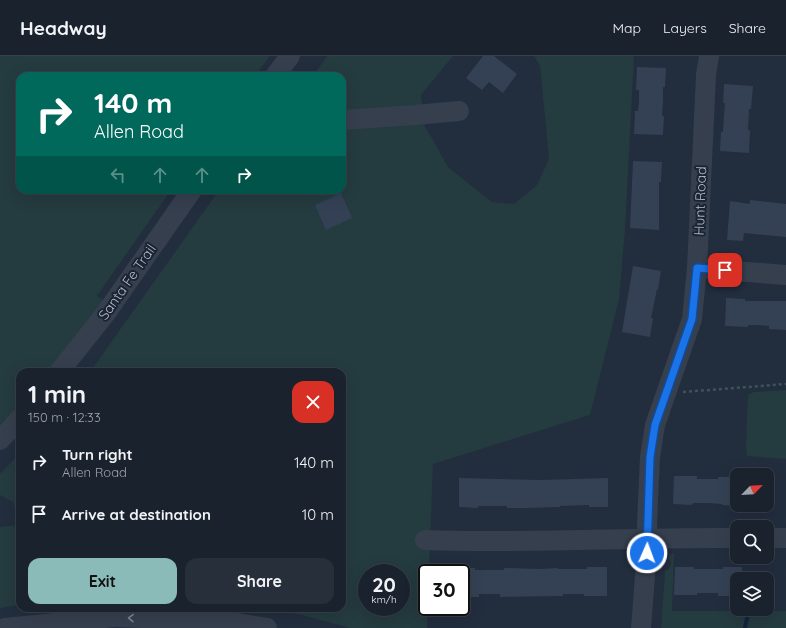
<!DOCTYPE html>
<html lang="en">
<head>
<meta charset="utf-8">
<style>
  :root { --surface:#1a222e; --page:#272f3a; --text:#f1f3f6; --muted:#9fa4aa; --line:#383f4a; --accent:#8bbbb9 }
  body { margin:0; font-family:Quicksand,sans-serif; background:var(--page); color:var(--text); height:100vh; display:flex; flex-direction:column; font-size:15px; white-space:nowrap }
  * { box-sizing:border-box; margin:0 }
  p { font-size:13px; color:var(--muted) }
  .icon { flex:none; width:22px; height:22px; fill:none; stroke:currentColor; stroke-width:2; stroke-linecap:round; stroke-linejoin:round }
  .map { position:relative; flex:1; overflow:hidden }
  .drawer { position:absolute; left:16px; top:312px; width:330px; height:244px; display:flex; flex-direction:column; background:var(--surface); border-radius:12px; box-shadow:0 4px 16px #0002,0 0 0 1px var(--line) }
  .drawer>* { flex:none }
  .top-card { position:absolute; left:16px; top:16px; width:330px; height:122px; border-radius:12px; box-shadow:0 4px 16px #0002,0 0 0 1px var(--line); background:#00695c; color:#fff; overflow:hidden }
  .needle { width:26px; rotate:65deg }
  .buttons { position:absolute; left:730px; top:412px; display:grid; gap:8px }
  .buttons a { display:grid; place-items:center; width:44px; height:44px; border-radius:8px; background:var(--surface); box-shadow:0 4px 16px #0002,0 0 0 1px var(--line); font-size:20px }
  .speed { position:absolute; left:358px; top:508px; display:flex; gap:8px; font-size:20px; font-weight:700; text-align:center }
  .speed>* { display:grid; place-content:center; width:52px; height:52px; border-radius:50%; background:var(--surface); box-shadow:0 4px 16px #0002,0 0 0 1px var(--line); line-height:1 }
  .speed small { font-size:10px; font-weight:400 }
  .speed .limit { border:2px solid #111; border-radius:6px; background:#fff; color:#111 }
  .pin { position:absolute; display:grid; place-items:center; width:34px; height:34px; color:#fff; margin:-17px; border-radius:8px; box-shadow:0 2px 6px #0006 }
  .me { position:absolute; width:44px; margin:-22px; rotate:2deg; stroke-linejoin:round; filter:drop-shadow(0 0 3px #0008) }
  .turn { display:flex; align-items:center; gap:14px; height:84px; padding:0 12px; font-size:18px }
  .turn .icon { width:52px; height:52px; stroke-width:2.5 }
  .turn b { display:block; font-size:28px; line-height:34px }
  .lanes { display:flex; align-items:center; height:38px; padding:0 12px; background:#0003; justify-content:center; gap:20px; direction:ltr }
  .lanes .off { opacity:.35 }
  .round { display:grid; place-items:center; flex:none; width:42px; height:42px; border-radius:12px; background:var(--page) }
  .head { display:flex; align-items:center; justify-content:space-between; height:68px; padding:0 12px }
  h1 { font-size:24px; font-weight:700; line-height:30px }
  .action { display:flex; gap:8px; margin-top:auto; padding:8px 12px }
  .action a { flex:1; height:46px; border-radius:12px; background:var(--accent); color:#111; font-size:16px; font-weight:700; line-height:46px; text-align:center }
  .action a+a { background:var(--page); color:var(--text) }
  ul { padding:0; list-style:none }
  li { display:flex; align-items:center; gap:12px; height:52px; padding:0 12px }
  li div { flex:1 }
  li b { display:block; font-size:15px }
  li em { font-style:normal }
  header { display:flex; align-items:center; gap:24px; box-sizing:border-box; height:56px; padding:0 20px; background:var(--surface); border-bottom:1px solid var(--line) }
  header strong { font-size:19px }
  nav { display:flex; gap:22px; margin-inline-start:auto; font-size:14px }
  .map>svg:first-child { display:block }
  .green { fill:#243b3f; fill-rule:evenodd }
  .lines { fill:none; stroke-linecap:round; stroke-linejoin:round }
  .stream { stroke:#15233c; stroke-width:4 }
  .building { fill:#344154 }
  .path { stroke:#3d5457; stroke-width:2.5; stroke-dasharray:3 3; stroke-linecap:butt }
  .minor { stroke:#363f4e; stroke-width:20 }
  .oneway { stroke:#7a8392 }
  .route-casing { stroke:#114b97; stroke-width:10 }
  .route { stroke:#1a73e8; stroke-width:7 }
  .labels { text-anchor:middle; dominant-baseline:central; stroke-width:4; stroke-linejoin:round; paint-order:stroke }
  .street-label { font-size:14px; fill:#b2bac9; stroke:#1b2433 }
</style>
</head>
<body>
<header>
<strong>Headway</strong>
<nav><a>Map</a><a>Layers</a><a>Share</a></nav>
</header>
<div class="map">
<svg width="786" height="572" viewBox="0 0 786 572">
  <rect width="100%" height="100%" fill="#222d3e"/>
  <g class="green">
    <polygon points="0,0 270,0 255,20 20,20 20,134 171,134 97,240 104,245 47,316 20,316 20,347 0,369"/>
    <path d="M327 0H453L421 39 425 70 448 111 492 146 514 148 537 129 549 103 540 10 534 0H634L625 175 619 243 590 359 433 408 429 517H427V572H350L298 558 254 552H342V316H90L219 134H342V20H313ZM367 517H401V551H367Z"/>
    <polygon points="786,334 786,403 747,400 746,391 748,339 754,336"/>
    <polygon points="20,397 20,549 0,552 0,471 19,469 13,446 0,439 0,418"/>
    <path d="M672 497H674L672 555H786V572H661L665 515C670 513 672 510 671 505L667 502Z"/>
  </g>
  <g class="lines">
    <polyline class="stream" points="745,572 748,557"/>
  </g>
  <g class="building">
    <polygon points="483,0 494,0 517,18 503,37 489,26 482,34 466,22"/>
    <polygon points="637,11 666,12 665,31 663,31 663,45 662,60 664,60 663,79 634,78 635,55 638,55 639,45 639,34 636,34"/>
    <polygon points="724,28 753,30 751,53 749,53 748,74 750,74 749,97 720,95 721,76 723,76 724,59 725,47 723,47"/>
    <polygon points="633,105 662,106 661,126 659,126 659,174 630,172"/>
    <polygon points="341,137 352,162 326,174 315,149"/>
    <polygon points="750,144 786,148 786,181 744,177 743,185 727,184 730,145 750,148"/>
    <polygon points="633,210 661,215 658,234 657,233 651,262 653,262 650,281 622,276"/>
    <polygon points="726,242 745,243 745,245 786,245 786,274 769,273 769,270 758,269 748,269 748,271 725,270"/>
    <polygon points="674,420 697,420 697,423 718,423 718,421 737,421 737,450 722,449 722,448 709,447 693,447 692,449 673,448"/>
    <polygon points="459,422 541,424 608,422 608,451 589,451 589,449 560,450 560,451 526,452 507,452 507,450 478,450 478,452 459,451"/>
    <polygon points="587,511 607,511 607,540 584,540 584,538 563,538 563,540 500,541 500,538 479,538 479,541 461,541 461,512 475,512 475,514 504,514 504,512 539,513 558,512 558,513 587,513"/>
    <polygon points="675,511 694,511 694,513 723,513 723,511 742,511 742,523 737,523 737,540 718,540 718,537 697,537 697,539 674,539"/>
  </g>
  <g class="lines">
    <polyline class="path" points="683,336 786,328"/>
    <g class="minor">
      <polyline points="275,20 290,0"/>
      <polyline points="342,64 415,59 459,55"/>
      <polyline points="697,212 786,219"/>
      <polyline points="59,316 106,257 192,134"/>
      <polyline points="0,384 20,362"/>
      <polyline points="767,482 786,482"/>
      <path d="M425 484C529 488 633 481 737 482"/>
      <polyline points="5,572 115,561 223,565 267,572"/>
      <polyline points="641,572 648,482 647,467 650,401 655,369 692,263 697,212 706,19 709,0"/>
    </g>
  </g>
  <defs><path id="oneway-chevron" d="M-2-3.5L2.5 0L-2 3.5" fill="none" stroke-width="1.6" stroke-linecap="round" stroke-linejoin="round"/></defs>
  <use class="oneway" href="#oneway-chevron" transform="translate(131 562) rotate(-178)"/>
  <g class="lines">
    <defs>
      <polyline id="route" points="647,497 650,401 655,369 692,263 697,212 725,214"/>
    </defs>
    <use href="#route" class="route-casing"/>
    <use href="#route" class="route"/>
  </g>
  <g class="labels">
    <g class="street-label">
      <text transform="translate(700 145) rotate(-88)">Hunt Road</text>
      <text transform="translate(127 226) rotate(-55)">Santa Fe Trail</text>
    </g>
  </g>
</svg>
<div class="buttons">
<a><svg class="needle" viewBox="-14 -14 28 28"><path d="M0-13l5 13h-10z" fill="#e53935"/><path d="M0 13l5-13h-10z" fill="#9fa4aa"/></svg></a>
<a><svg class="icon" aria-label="search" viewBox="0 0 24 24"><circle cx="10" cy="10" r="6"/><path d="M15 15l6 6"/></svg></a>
<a><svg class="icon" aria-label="layers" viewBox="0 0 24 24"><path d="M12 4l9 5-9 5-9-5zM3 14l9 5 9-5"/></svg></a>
</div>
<div class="speed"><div>20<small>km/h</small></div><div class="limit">30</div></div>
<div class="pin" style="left:725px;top:214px;background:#d93025"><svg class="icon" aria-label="arrive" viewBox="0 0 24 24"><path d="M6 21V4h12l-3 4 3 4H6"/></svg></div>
<svg class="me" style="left:647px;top:497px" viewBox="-20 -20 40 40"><circle r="17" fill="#1a73e8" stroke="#fff" stroke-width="3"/><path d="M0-11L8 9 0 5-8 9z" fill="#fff"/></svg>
<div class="top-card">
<div class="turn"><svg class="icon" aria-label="right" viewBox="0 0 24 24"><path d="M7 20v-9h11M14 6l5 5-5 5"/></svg><div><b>140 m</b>Allen Road</div></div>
<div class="lanes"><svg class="icon off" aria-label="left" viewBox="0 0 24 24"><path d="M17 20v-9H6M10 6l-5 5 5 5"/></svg><svg class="icon off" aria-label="ahead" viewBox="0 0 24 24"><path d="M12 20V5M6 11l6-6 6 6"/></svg><svg class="icon off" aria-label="ahead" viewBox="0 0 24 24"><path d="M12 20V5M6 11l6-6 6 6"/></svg><svg class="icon" aria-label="right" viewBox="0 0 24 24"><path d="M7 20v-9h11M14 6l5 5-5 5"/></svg></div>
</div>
<section class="drawer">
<div class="head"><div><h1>1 min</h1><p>150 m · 12:33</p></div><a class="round" style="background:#d93025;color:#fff"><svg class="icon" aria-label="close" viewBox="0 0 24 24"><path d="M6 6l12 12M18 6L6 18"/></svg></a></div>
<ul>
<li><svg class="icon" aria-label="right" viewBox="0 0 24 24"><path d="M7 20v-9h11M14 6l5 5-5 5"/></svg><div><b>Turn right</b><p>Allen Road</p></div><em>140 m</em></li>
<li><svg class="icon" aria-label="arrive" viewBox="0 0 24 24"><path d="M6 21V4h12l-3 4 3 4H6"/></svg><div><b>Arrive at destination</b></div><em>10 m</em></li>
</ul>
<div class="action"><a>Exit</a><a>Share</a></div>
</section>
</div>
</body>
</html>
